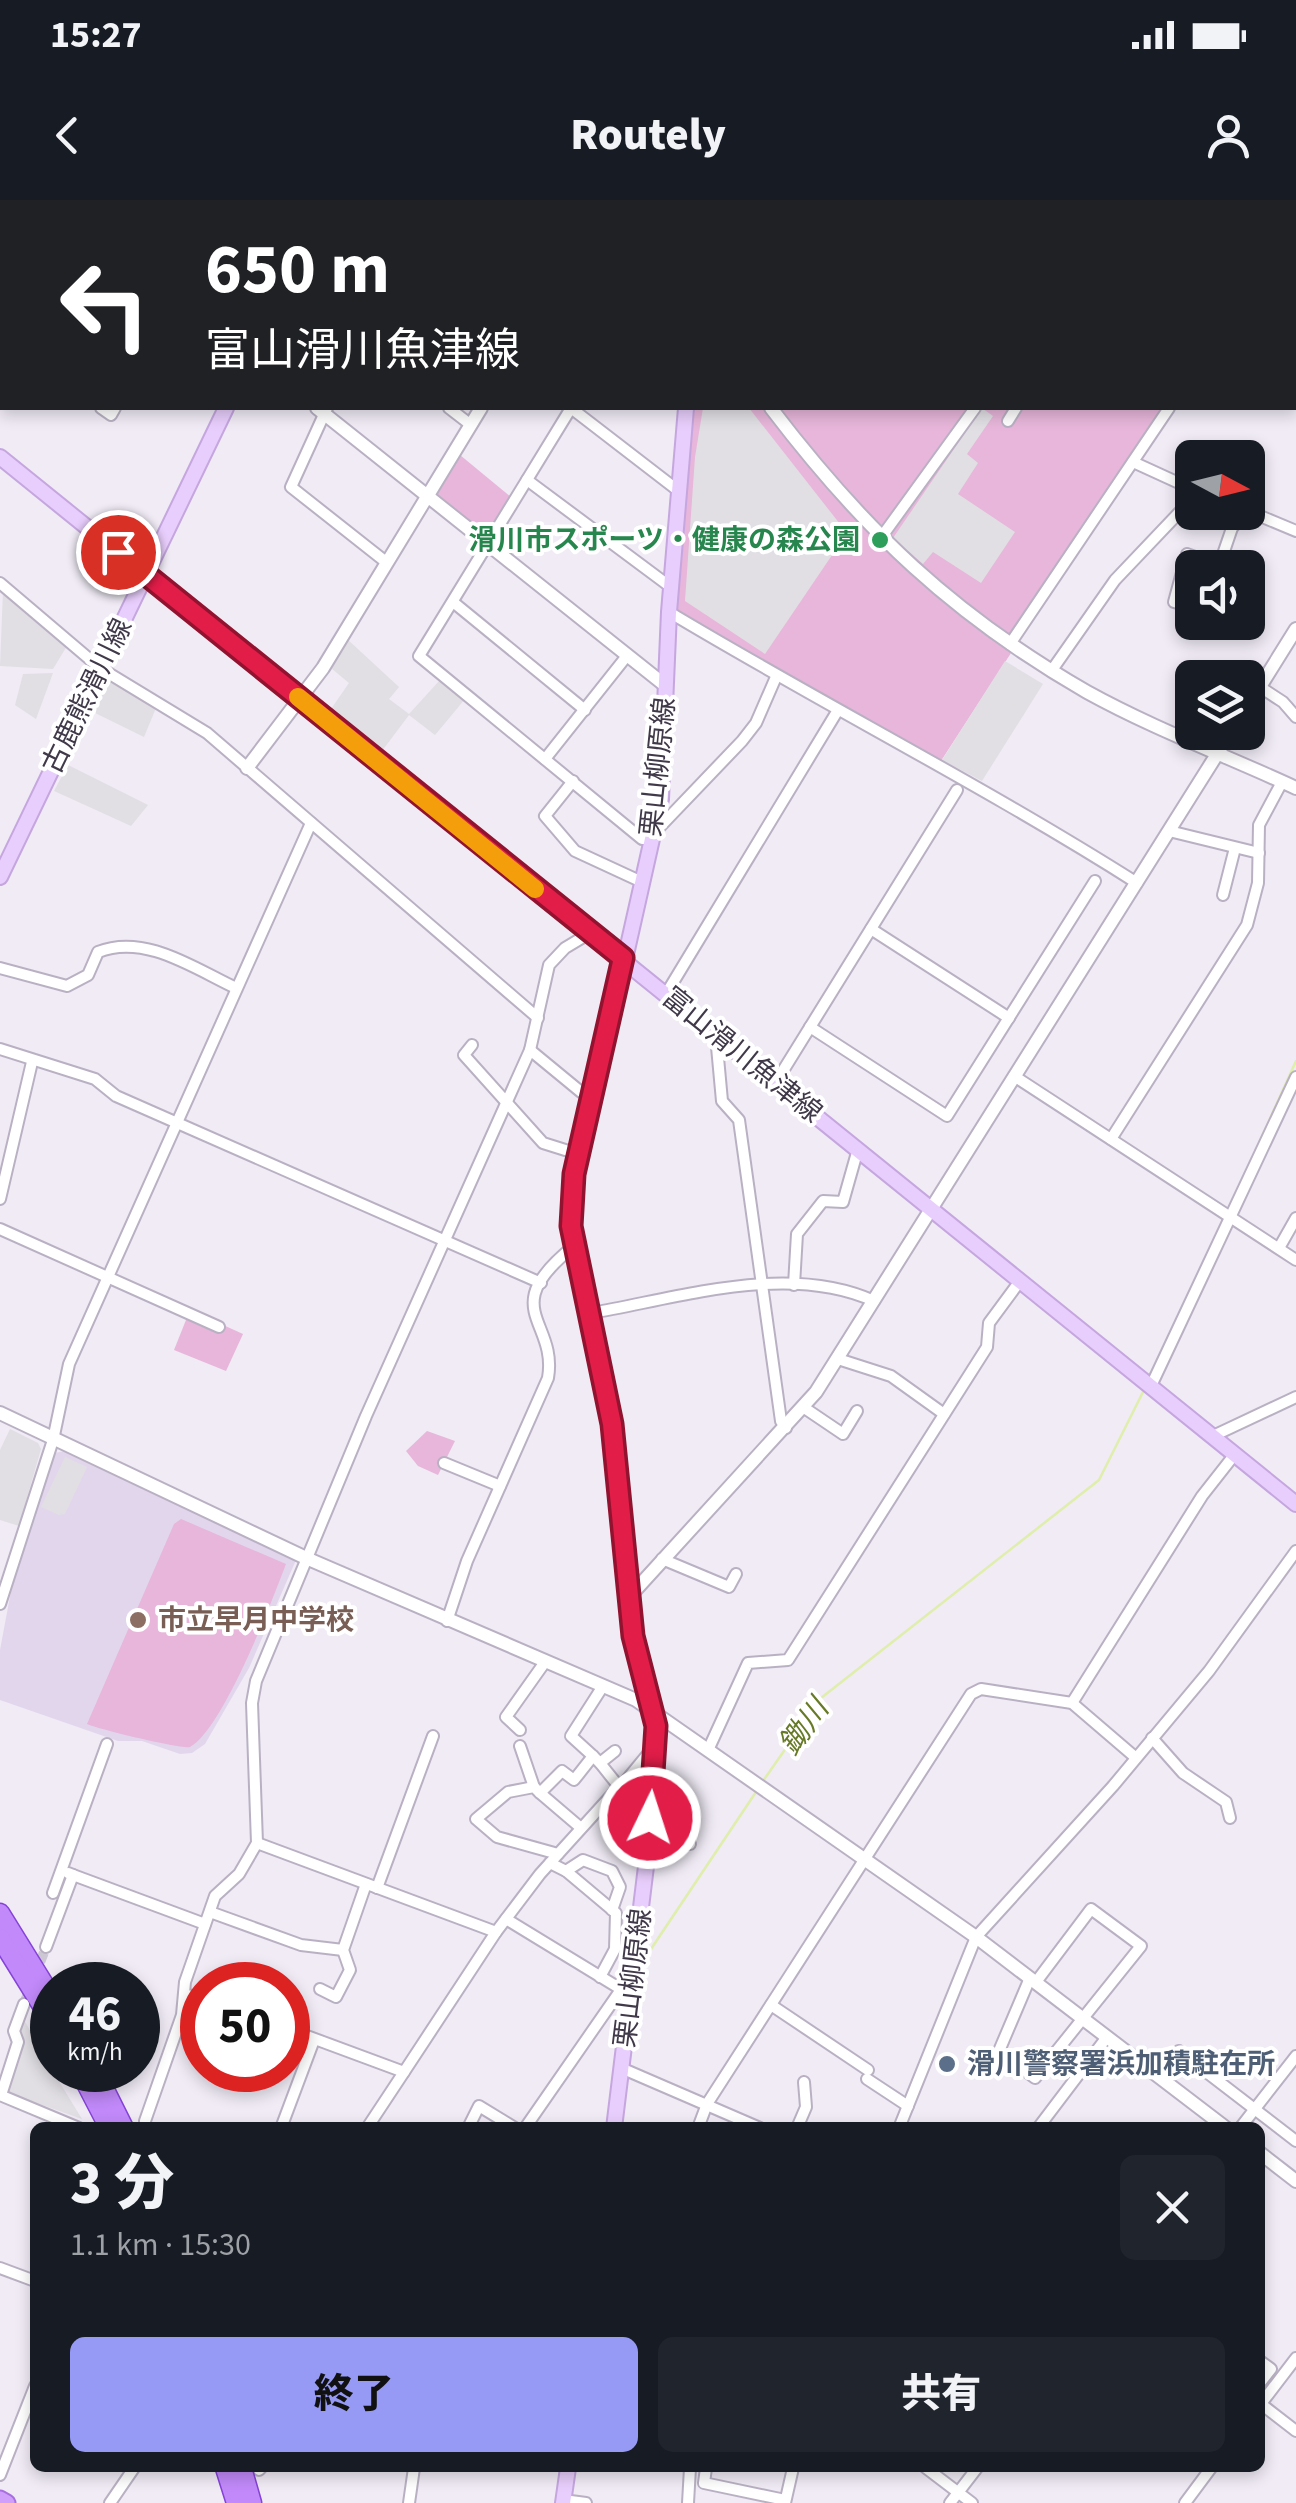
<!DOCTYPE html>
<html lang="ja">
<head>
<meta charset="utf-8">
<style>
  :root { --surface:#171b24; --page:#20242c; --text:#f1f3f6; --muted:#9ea1a6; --accent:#969af4 }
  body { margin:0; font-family:"Source Sans 3","Noto Sans JP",sans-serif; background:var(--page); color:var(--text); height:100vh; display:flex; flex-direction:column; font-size:38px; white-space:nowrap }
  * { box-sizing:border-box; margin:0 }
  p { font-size:32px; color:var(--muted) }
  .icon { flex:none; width:55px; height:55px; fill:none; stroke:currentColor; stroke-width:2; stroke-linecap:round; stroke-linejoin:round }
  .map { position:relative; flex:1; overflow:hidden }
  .details { position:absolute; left:30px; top:1922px; width:1235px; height:350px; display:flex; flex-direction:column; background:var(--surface); border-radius:15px; box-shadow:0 5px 15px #0003 }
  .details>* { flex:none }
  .hud { position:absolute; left:0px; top:0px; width:1298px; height:210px; box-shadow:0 5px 15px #0003; background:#202124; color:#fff; overflow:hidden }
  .needle { width:65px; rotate:97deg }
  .tools { position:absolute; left:1175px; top:240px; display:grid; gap:20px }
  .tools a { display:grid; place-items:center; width:90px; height:90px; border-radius:15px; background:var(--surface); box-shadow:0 5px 15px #0003; font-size:50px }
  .speed { position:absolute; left:30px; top:1762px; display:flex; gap:20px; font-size:50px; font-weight:700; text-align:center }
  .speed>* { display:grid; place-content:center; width:130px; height:130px; border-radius:50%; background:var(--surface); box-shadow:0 5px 15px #0003; line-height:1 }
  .speed small { font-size:25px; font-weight:400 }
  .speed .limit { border:15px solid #d22; background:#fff; color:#111 }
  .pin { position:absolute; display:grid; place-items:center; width:85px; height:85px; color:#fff; margin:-42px; border:5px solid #fff; border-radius:50%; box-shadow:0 2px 10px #0007 }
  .me { position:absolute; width:110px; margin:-55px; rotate:4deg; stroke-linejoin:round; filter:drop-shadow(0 0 8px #0008) }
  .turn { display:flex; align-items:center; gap:35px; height:210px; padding:0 40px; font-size:45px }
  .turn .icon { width:130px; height:130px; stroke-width:2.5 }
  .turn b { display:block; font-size:70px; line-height:85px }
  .round { display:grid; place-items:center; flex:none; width:105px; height:105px; border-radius:15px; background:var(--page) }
  .headline { display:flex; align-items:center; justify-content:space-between; height:170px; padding:0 40px }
  h1 { font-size:60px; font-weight:800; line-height:75px }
  .button { display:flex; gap:20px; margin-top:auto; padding:20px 40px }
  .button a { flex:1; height:115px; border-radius:15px; background:var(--accent); color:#111; font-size:40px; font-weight:800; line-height:115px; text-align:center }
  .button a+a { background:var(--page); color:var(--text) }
  .status { display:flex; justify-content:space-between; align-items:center; height:70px; padding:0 50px; background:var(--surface); direction:ltr }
  .status svg { height:28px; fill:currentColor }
  header { display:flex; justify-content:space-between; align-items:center; height:130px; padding:0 40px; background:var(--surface); font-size:45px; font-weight:800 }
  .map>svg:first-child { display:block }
  .education { fill:#e2d6ed }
  .green { fill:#e7b6da }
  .parking { fill:#e1dfe4 }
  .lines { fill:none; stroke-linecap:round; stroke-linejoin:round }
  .stream { stroke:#dfeeab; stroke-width:2.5 }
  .minor-tunnel { stroke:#cdc7d3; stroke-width:10; stroke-dasharray:10 5; stroke-linecap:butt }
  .minor-casing { stroke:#b9b1c3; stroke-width:14 }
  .tertiary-casing { stroke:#b9b1c3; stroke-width:16 }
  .secondary-casing { stroke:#c5a6df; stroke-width:18 }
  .primary-casing { stroke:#a86fe0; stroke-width:19 }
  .trunk-casing { stroke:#8543d8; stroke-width:21 }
  .minor { stroke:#fff; stroke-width:10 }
  .tertiary { stroke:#fff; stroke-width:12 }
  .secondary { stroke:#e8cefc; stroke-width:14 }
  .primary { stroke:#cf9ffa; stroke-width:15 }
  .trunk { stroke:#c189f9; stroke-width:18 }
  .route-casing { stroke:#92132f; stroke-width:25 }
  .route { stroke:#e11d48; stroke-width:18 }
  .slow { stroke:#f59e0b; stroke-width:18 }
  .leisure-dot { fill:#2e9e5b; stroke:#fff; stroke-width:4 }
  .education-dot { fill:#8d6e63; stroke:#fff; stroke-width:4 }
  .service-dot { fill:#5c6f8a; stroke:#fff; stroke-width:4 }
  .labels { text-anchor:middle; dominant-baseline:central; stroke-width:8; stroke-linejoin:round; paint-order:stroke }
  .leisure-label { font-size:28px; font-weight:bold; fill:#27864d; stroke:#fff; text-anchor:end }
  .street-label { font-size:28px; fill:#403949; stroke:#fff }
  .education-label { font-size:28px; font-weight:bold; fill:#785e54; stroke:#fff; text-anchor:start }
  .service-label { font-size:28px; font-weight:bold; fill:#4e5e75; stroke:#fff; text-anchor:start }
  .water-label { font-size:30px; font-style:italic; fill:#677a28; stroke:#fff }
</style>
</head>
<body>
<div class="status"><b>15:27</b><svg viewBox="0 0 49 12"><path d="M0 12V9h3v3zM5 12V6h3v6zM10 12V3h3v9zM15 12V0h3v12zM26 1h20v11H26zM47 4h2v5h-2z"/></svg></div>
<header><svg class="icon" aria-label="back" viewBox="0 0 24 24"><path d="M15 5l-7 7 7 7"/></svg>Routely<svg class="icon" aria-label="person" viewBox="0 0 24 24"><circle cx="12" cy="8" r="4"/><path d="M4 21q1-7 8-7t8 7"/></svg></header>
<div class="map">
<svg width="1296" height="2303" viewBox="0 0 1296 2303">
  <rect width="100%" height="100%" fill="#f0ebf5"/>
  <polygon class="education" points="64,1251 296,1360 249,1468 205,1544 192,1553 180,1554 142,1541 118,1541 0,1500 0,1450 11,1391 55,1253"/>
  <g class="green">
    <polygon points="693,208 1170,208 939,564 669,412 683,232"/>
    <polygon points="460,255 511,297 486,337 435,295"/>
    <polygon points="190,1110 243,1134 226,1171 174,1150"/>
    <polygon points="427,1231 455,1241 438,1275 418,1266 406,1251"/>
    <path d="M181 1319 286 1364C272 1401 223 1529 190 1547 185 1550 97 1529 87 1524L174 1324Z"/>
  </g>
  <g class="parking">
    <polygon points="703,208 749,208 847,333 765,454 685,401 695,257"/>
    <polygon points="982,208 993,216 967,254 978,263 958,294 1015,332 981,383 933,352 923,364 893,338"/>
    <polygon points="3,391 67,446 53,469 0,466"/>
    <polygon points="347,439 399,487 389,499 409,514 440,480 465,499 435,535 409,515 382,551 331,509 349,483 331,468"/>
    <polygon points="1005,461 1043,484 982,581 942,560"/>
    <polygon points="53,473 36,519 15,505 23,474"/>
    <polygon points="108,476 156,508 144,537 93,512"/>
    <polygon points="68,565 148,605 131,626 54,591"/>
    <polygon points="10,1229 38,1243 41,1249 19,1326 0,1320 0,1250"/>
    <polygon points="65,1257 87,1267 65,1314 59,1315 41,1307"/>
    <polygon points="23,1818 52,1870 82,1919 0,1890 0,1877"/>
  </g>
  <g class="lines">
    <g class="stream">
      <polyline points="1109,2 1111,0"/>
      <polyline points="1250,963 1296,861"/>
      <polyline points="1152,1172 1200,1070"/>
      <polyline points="763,1581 821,1498 1099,1280 1143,1192"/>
      <polyline points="641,1764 756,1592"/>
      <polyline points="532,1928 545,1908"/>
    </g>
    <polyline class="minor-tunnel" points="24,1804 46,1747"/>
    <defs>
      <g id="minor">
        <polyline points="224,0 230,1"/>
        <polyline points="540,0 542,2"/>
        <polyline points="89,2 91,0"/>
        <polyline points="428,2 430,0"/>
        <polyline points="530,2 532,0"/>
        <polyline points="922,2 922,0"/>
        <polyline points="1116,2 1118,0"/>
        <polyline points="1227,2 1229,0"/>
        <polyline points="1295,6 1296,5"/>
        <polyline points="1295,23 1296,23"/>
        <polyline points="0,36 2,38"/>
        <polyline points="0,134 2,136"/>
        <polyline points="101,208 111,215 115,208"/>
        <polyline points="327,208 291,287 386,362"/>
        <polyline points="449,208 471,225"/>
        <polyline points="571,208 419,456 642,639 653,639"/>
        <polyline points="571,208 680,292"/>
        <polyline points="1008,221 1016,208"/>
        <polyline points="1133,262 1192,289"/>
        <polyline points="527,280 672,388"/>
        <polyline points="1248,311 1296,331"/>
        <polyline points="880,339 975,208"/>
        <polyline points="1220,363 1232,328 1245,312"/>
        <polyline points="0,383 100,468 207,533 538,818"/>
        <polyline points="453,402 585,510"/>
        <polyline points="1192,407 1174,402 1187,354 1226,368"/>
        <path d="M669 412C824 505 984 586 1137 683"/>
        <polyline points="1010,444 1169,208"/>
        <polyline points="1052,470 1115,380 1192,299"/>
        <polyline points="1260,487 1283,502 1296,517"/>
        <polyline points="545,559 626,457"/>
        <polyline points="573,581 545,616 575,651 642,682"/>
        <polyline points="1169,631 1259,653"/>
        <polyline points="654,633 742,541 756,523 776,477"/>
        <polyline points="1223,695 1235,648"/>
        <polyline points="871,729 1009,818"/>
        <path d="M0 768 67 786 88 775 98 752C145 733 195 769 236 788"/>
        <polyline points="666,794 838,510"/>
        <polyline points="810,827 947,916 1095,681"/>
        <polyline points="716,836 722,901 739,920 781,1221 786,1228"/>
        <polyline points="472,845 464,855 543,943 578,954"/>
        <polyline points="0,849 95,879 116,896 541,1083"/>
        <polyline points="530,850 581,892 591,895"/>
        <polyline points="1014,876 1296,1060"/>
        <polyline points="776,882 957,590"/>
        <polyline points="1111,939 1247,725 1258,683 1259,625 1282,582"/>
        <polyline points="0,999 32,862"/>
        <polyline points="0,1029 219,1127"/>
        <polyline points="1279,1048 1296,1018"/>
        <polyline points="794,1085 797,1034 823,1001 843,1002 858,949"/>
        <path d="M591 1113C679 1098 788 1062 874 1101"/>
        <polyline points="838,1159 891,1176 944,1214"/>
        <polyline points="1151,1186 1296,877"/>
        <polyline points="803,1207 843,1234 857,1211"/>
        <polyline points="1213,1236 1296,1197"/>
        <polyline points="444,1263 500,1286"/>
        <polyline points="662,1359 729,1387 736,1374"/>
        <polyline points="0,1404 53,1240 69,1164 311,623"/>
        <path d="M447 1421 467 1361 548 1178C558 1120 495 1109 574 1046"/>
        <polyline points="1072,1503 1202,1296 1235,1254"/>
        <polyline points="520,1530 506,1517 545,1462"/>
        <polyline points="1152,1538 1183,1573 1226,1602 1230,1618"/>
        <polyline points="520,1546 534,1587"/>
        <polyline points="709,1548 748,1463 788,1460 987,1147 989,1123 1020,1081"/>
        <polyline points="615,1551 600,1563 620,1588 657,1543"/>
        <polyline points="593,1556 571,1536 603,1486"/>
        <polyline points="540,1593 534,1587 508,1592 476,1619 497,1637 558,1654"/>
        <polyline points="651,1618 690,1644"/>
        <polyline points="581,1628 540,1593 562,1571 574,1580 593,1556 600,1563"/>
        <polyline points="257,1643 496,1732"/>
        <polyline points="550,1663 566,1671 616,1713 615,1749 600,1777"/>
        <polyline points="566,1671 583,1660 612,1671 620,1687 612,1710"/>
        <polyline points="73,1675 205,1724"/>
        <polyline points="377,1688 433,1536"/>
        <polyline points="53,1693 107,1544"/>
        <polyline points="210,1712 301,1745 343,1750"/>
        <polyline points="506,1719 624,1791"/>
        <polyline points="46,1747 73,1675 68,1673"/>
        <polyline points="1030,1778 999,1851 1035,1878 1141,1746 1091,1709 1036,1782"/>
        <polyline points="320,1789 336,1797 350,1770 343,1750 366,1684"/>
        <polyline points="185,1795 202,1797"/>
        <polyline points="771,1805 868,1870"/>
        <polyline points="288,1829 404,1872 496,1732 540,1674 617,1589 638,1583 653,1586"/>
        <polyline points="621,1868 760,1928"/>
        <polyline points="1159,1877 1179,1851 1296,1941"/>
        <polyline points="867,1879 908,1906"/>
        <polyline points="0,1895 79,1928"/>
        <polyline points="1,1895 18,1842 14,1831 24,1804"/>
        <polyline points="145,1921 182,1815 185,1782 215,1696 239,1674 257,1643 252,1503 256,1481 366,1216 530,850 549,765 565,748 590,733"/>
        <polyline points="281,1928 314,1840"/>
        <polyline points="367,1928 404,1872"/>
        <polyline points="468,1928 479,1906 515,1928"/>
        <polyline points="525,1928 620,1791"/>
        <polyline points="698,1928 707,1904 971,1494 981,1489 1072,1503 1135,1557"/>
        <polyline points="797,1928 806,1907 804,1882"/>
        <polyline points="899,1928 976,1737 1113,1586 1209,1471 1296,1351"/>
        <polyline points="1038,1928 1107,1837"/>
        <polyline points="1240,1928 1296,1856"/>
        <polyline points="0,2068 35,2081"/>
        <polyline points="1260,2161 1271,2169 1260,2183"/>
        <polyline points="1261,2204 1296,2231"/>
        <polyline points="1260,2205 1296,2158"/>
        <polyline points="706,2268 704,2283 785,2300"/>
        <polyline points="926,2268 972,2303"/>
        <polyline points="259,2270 261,2268"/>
        <polyline points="0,2275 35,2186"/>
        <polyline points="563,2300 586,2303"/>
        <polyline points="110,2303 134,2268"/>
        <polyline points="409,2303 414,2268"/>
        <polyline points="688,2303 690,2268"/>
        <polyline points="785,2303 793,2268"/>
        <polyline points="950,2303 977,2268"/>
        <polyline points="1185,2303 1211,2268"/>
      </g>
      <g id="tertiary">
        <polyline points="69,0 71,2"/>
        <polyline points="1140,0 1141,2"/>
        <polyline points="317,208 666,486"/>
        <path d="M771 208C864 330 953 415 1087 492 1154 529 1227 556 1296 588"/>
        <polyline points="1248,506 1296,429"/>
        <polyline points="247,568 323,468 481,208"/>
        <polyline points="0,1213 306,1358 636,1500 976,1737 1226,1928"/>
        <polyline points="629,1397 816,1192 1231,532"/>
        <polyline points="1260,1953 1296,1981"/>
      </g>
      <g id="secondary">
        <polyline points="328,2 329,0"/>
        <polyline points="643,2 645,0"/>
        <polyline points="0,257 1296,1304"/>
        <polyline points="0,677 226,208"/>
        <polyline points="614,1928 648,1650 657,1537 633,1436 612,1224 574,1046 571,999 661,599 669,412 686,208"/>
        <polyline points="563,2303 568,2268"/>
      </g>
      <polyline id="primary" points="0,2299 7,2303"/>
      <g id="trunk">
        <polyline points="0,1713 52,1797"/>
        <polyline points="0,1738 52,1822"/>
        <polyline points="79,1870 109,1928"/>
        <polyline points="95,1870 124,1928"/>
        <polyline points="225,2268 236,2303"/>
        <polyline points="242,2268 252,2303"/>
      </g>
    </defs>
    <use href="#minor" class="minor-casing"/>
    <use href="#tertiary" class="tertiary-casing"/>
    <use href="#secondary" class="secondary-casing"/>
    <use href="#primary" class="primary-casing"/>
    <use href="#trunk" class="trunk-casing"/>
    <use href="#minor" class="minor"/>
    <use href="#tertiary" class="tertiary"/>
    <use href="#secondary" class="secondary"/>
    <use href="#primary" class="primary"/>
    <use href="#trunk" class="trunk"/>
  </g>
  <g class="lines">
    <defs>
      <polyline id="route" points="118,352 623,758 574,974 571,1026 612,1224 633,1436 656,1526 650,1618"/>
    </defs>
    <use href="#route" class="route-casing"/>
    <use href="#route" class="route"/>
    <polyline class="slow" points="298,497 535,689"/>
  </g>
  <circle class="leisure-dot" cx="880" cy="340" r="10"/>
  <circle class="education-dot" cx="138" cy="1420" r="10"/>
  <circle class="service-dot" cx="947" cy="1864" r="10"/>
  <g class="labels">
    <g class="leisure-label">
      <text x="860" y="340">滑川市スポーツ・健康の森公園</text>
    </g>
    <g class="street-label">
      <text transform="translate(87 496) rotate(-64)">古鹿熊滑川線</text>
      <text transform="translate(658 567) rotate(-84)">栗山柳原線</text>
      <text transform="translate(742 855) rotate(39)">富山滑川魚津線</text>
      <text transform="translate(633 1778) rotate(-83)">栗山柳原線</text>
    </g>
    <g class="education-label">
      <text x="158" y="1420">市立早月中学校</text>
    </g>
    <g class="service-label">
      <text x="967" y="1864">滑川警察署浜加積駐在所</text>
    </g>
    <g class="water-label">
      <text transform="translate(804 1527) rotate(-54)">鋤川</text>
    </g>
  </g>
</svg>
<div class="tools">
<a><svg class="needle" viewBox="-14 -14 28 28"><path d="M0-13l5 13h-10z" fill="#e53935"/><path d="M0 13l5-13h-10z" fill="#9ea1a6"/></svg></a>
<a><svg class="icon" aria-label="sound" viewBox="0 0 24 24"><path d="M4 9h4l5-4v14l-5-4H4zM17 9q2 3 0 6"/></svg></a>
<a><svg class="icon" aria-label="layers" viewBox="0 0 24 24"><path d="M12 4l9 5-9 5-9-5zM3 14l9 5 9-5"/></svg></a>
</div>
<div class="speed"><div>46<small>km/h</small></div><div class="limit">50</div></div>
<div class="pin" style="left:118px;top:352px;background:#d93025"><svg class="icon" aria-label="arrive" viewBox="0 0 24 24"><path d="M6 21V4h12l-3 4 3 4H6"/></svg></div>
<svg class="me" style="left:650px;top:1618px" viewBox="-20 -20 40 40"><circle r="17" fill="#e11d48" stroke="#fff" stroke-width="3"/><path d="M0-11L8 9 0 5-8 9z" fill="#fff"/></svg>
<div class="hud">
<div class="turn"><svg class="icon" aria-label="left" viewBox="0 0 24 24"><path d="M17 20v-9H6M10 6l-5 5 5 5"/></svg><div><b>650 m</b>富山滑川魚津線</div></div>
</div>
<section class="details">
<div class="headline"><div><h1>3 分</h1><p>1.1 km · 15:30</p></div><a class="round"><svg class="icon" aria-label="close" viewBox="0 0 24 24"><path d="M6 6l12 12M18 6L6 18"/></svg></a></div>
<div class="button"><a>終了</a><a>共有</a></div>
</section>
</div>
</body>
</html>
